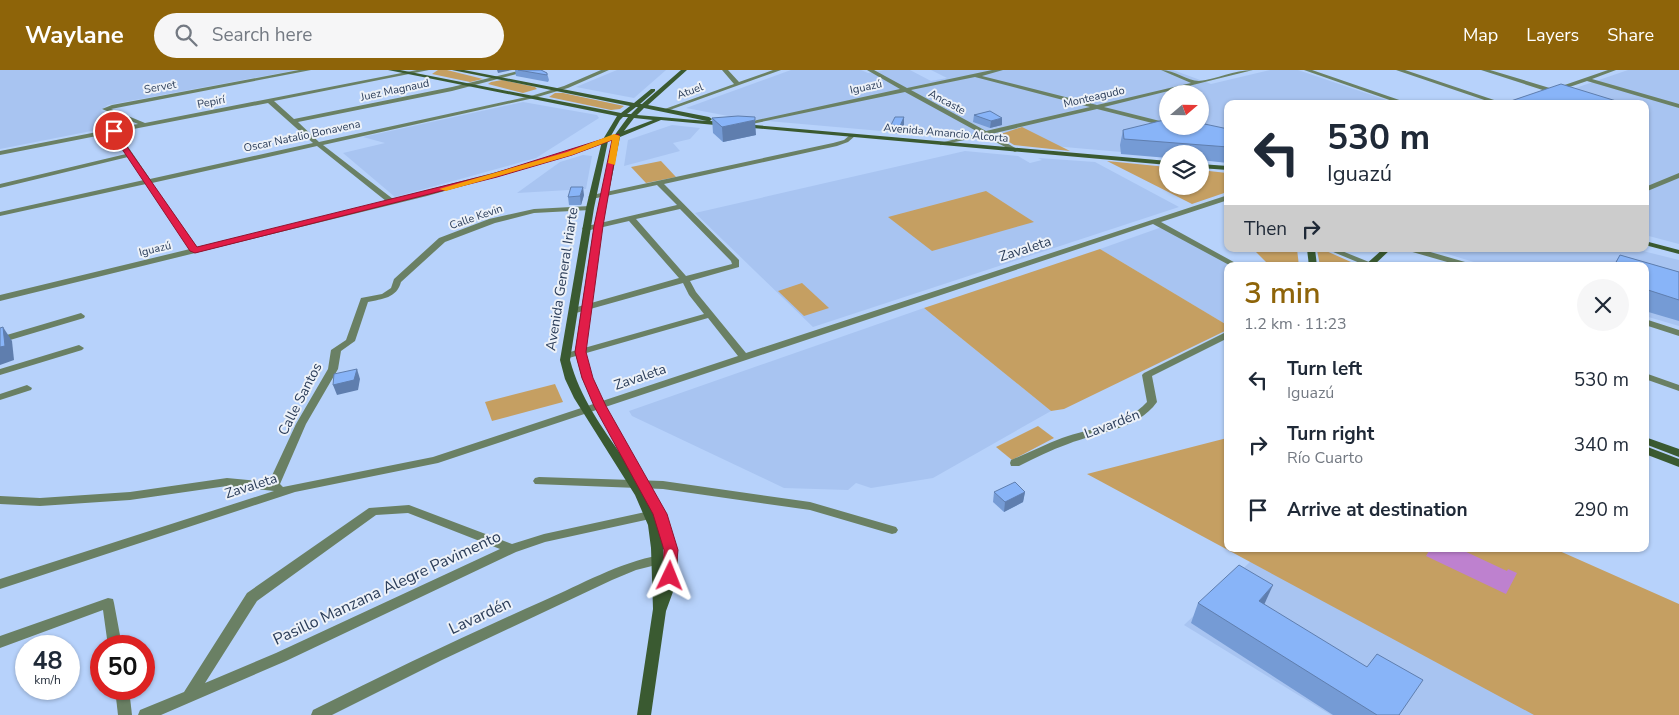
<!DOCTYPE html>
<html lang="en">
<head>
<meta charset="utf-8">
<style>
  :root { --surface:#fff; --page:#f6f6f7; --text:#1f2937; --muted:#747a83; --accent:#8e6409 }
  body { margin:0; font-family:"Nunito Sans",sans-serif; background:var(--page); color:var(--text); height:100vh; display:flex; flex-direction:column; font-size:19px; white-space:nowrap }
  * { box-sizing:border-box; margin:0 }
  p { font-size:16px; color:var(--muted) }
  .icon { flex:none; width:28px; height:28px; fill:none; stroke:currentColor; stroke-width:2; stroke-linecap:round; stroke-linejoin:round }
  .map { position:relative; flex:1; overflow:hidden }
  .details { position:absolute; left:1224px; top:192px; width:425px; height:290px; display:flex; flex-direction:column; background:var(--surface); border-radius:10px; box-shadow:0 1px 4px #0004 }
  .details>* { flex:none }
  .hud { position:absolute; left:1224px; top:30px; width:425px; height:152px; border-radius:10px; box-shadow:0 1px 4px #0004; background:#fff; color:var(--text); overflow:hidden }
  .needle { width:32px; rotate:70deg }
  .fabs { position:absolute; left:1159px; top:15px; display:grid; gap:10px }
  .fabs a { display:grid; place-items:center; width:50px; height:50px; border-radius:50%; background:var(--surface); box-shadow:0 1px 4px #0004; font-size:25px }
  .speed { position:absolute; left:15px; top:565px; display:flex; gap:10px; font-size:25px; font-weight:700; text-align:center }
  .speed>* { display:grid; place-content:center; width:65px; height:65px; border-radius:50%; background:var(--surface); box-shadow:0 1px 4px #0004; line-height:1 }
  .speed small { font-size:12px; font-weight:400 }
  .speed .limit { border:8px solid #d22; background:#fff; color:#111 }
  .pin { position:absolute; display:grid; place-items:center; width:42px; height:42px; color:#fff; margin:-21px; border:2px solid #fff; border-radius:50%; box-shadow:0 1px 5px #0007 }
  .me { position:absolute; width:55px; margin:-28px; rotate:2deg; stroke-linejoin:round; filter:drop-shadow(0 0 4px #0008) }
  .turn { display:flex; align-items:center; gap:18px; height:105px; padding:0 20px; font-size:22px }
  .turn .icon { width:65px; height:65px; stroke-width:2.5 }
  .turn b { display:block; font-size:35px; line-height:42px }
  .then { display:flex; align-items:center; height:48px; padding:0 20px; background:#0003; gap:10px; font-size:19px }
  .round { display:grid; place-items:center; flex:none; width:52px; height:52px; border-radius:26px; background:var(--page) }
  .summary { display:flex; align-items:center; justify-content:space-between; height:85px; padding:0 20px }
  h1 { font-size:30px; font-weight:600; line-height:38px; color:var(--accent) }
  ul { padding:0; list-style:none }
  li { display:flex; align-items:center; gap:15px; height:65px; padding:0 20px }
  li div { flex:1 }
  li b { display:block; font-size:19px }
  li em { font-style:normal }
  header { display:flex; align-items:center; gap:30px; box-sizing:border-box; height:70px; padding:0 25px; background:var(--accent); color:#fff }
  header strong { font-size:24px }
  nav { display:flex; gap:28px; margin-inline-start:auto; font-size:18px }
  .search { width:350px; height:45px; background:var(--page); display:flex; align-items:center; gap:12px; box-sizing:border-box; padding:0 18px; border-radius:28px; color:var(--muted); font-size:19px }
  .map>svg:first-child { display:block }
  .built { fill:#a8c4f1; fill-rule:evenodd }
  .green { fill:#c59f62 }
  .water { fill:#be81cf }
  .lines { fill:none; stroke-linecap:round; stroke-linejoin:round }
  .street { fill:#6a8064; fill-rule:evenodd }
  .secondary { fill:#3a5a31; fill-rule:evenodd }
  .wall { fill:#759bd5 }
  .shaded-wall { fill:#5f7eae }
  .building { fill:#88b4f8; stroke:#5f7eae }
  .route { fill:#e11d48; stroke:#92132f }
  .slow { fill:#f59e0b }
  .labels { text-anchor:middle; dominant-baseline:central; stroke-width:4; stroke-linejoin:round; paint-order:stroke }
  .far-street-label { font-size:11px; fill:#2b3d59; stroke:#ecf1f8 }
  .street-label { font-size:14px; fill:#2b3d59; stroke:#ecf1f8 }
  .near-street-label { font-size:16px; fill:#2b3d59; stroke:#ecf1f8 }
</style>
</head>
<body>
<header>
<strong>Waylane</strong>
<div class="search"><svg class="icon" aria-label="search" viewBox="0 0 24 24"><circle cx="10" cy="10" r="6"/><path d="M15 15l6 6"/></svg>Search here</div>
<nav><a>Map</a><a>Layers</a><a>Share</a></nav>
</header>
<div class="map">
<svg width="1679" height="645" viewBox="0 0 1679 645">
  <rect width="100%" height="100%" fill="#b7d2fb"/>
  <g class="built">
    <polygon points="0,0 297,0 108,35 101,40 132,53 0,79"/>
    <polygon points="617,0 666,0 634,28 576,17"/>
    <path d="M791 0H861L868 3 884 0H910L931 11 947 8 931 0H1173L1211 14 1270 0H1298L1398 34H1228L1227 92 1200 84H1168L1167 86 744 49 686 38ZM1168 24H1200V56H1168Z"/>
    <polygon points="1628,0 1679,0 1679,174 1645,165 1645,34 1529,34"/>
    <polygon points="523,32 597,45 599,48 536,88 395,127 343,83 385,73 363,67"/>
    <polygon points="672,55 700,58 690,69 673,73 680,81 624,96 628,70"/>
    <polygon points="965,81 1018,86 1030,93 1042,90 1038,88 1095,92 1179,137 813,257 695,143"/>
    <polygon points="583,85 592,86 586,119 517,123 560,92"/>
    <polygon points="1162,157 1233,196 1228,196 1227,255 1100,179"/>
    <polygon points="1431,179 1635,179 1679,190 1679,256 1645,246 1645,196 1487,196"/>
    <polygon points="924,238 1051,341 933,408 871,418 856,413 848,420 784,418 632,346 629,341"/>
    <polygon points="1251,491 1536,645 1331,645 1184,555"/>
  </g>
  <g class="green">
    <polygon points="438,0 447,0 483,9 470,12 432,4"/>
    <polygon points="502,10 535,17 537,19 523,23 488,14 491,12"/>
    <polygon points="555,23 563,23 624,36 620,39 611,40 549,27"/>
    <polygon points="1022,57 1070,81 1014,75 998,65"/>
    <polygon points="661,91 676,107 646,113 631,97"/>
    <polygon points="1107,91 1167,97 1168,116 1200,116 1200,100 1227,103 1227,122 1192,134"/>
    <polygon points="986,121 1034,152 932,181 888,147"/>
    <polygon points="1100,179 1227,255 1227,260 1064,339 1051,341 924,238"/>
    <polygon points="1253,179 1297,179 1299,196 1270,196"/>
    <polygon points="1317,180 1324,180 1360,196 1320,196"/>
    <polygon points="802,213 829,238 804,246 778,221"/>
    <polygon points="555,314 563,332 492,351 485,332"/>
    <polygon points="1038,356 1054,368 1012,390 996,377"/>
    <polygon points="1227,368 1228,479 1555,479 1679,534 1679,645 1534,645 1087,404"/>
  </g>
  <polygon class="water" points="1430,479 1460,479 1507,501 1508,499 1517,503 1506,524 1426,486"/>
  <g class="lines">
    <g class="street">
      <path d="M299 0H311L111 39 145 53 417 0H429L274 31 294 49 452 17 522 0H532L452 21 298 52 319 72 531 26 564 16 601 0H609L568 18 534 28 323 75 393 129 546 89 615 65 620 66 550 91 427 126 0 231V225L190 179 146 114 0 146V142L144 110 128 87 0 118V114L126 84 112 63 0 85V81L138 54 102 39 112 35ZM268 33 313 73 150 109 118 62ZM317 76 386 131 197 177 152 113Z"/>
      <polygon points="722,0 728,0 739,12 773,0 781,0 667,41 662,40 734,14"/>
      <path d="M867 0H874L907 18 992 0H1003L982 6 1097 35 1191 13 1161 0C1175 0 1187 11 1199 11 1217 9 1234 0 1253 0L1104 37 1168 53V56H1170L1168 57 1097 39 991 64 1017 79 1018 80 1015 82 984 66 940 75V73L980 63 905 22 742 56 739 54 900 19ZM975 7 1090 37 986 61 911 20Z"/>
      <polygon points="1304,0 1312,0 1411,34 1401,34"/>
      <polygon points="1396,0 1405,0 1506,34 1496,34"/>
      <polygon points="1481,0 1490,0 1553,19 1608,0 1616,0 1592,9 1679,34 1679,38 1587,11 1552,23"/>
      <path d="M850 65 855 66 848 72 837 76 664 114 739 190V197L690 211 696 222 746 283 1228 125V130L1161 152 1241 196H1231L1153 154 438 393 295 422 0 519V509L274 421 227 416 130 430 40 436 0 434V426L40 428 130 422 227 408 269 412 296 354 328 299 331 280 346 270 361 228 382 224 391 218 394 209 439 168 489 149 534 139 590 136 594 138 590 140 534 143 495 153 445 172 401 212C397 228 382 229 368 232L355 271 341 281 338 299 306 354 280 414 283 417 433 387 738 286 708 248 569 288H563L561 286 563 284 704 244 689 225 683 213 576 243H570L569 241 570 239 679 208 629 151 586 161 582 159 583 157 677 135 657 115 592 129 588 127 592 125 833 73 844 70ZM680 139 731 191 732 194 686 206 636 149Z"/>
      <polygon points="1679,103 1679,108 1645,122 1645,117"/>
      <polygon points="1326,179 1337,179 1374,194 1371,196 1367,196"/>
      <polygon points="1408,179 1420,179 1472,194 1473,196 1461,196 1409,181"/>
      <polygon points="81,243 85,246 84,248 0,273 0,267"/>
      <polygon points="1645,249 1679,260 1679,266 1645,255"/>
      <path d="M1228 261V268L1152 306 1157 332C1137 360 1098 362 1068 374 1051 380 1035 388 1019 396H1011L1010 393 1011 390C1028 383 1044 375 1062 368 1090 358 1125 356 1147 332L1142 305 1144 303Z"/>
      <polygon points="79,275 84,278 82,280 0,305 0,299"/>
      <polygon points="1645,303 1679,315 1679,321 1645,309"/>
      <polygon points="27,315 32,318 31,320 0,330 0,324"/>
      <polygon points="539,407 663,411 810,432 896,457 898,460 896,463 892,464 810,440 663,419 535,414 533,411 535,408"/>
      <path d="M409 435 512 474 544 464 650 441 654 442 656 445 654 448 650 449 545 472 516 482 286 591 161 645H138L140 640 184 622 247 523 369 438ZM408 443 500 479 276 583 205 613 257 531 376 445Z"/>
      <path d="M660 485 664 487 666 490 664 493 636 500 612 510 442 590 332 645H311L313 640C389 602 466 565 543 531 582 514 618 493 660 485Z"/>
      <polygon points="108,528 113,529 114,533 122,576 108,576 103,540 0,578 0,566"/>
      <polygon points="115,619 129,619 132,645 118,645"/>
    </g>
    <g class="secondary">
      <path d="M388 0H400L621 43 630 36 452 0H464L634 33 651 19H655V21L640 34H642L681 0H687L648 35 709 47 712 49 710 51 726 52 729 54 726 56 661 50 620 67 602 156 585 282 592 308 605 336 666 444 677 479 678 492 674 519 666 541 651 645H637L653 539 651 478 648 455 635 425 574 328 565 309 560 290 586 138 602 71 617 46ZM636 37H638L631 44H627ZM644 38 707 51 637 45ZM623 47H628L614 66 594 156 575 282 582 308 595 336 624 389C602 357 580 328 570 290L594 138 608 71 620 50ZM634 48 653 50 624 61ZM663 471 666 492 664 502Z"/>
      <polygon points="743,54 1168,91 1168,95 741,57 741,55"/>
      <polygon points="1200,94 1228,96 1228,100 1200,98"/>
      <polygon points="1645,171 1679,180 1679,184 1645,175"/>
      <polygon points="1307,179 1315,179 1317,196 1309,196"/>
      <polygon points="1383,179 1391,179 1373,196 1364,196"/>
      <polygon points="1645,367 1679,379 1679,387 1645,374"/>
      <polygon points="1645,376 1679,389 1679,397 1645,384"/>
    </g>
  </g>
  <g class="wall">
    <polygon points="515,0 541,0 547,3 549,10 548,12 516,6"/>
    <polygon points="990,41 1002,55 990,58 973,52 974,45"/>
    <polygon points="904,47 904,55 900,64 891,63 891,55"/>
    <polygon points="712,48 756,65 723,72 713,63"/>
    <polygon points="1228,59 1228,93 1200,90 1200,84 1168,84 1168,88 1121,84 1120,75 1123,60"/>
    <polygon points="584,125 581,135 569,135 568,127"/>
    <polygon points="1620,185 1679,202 1679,251 1645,241 1645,196 1613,196"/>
    <polygon points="994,422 1025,422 1023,432 1004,442 993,432"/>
    <polygon points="1198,533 1264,534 1400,645 1333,645 1191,553"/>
  </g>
  <g class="shaded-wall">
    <polygon points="497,0 512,0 498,3"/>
    <polygon points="904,47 904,55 900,64 900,56"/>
    <polygon points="1002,48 1002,55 990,58 991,51"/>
    <polygon points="755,50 756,65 723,72 722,57"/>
    <polygon points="583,117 584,125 581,135 580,126"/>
    <polygon points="3,257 12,271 14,290 0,295 0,277"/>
    <polygon points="357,299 360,309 358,320 337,325 333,315"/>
    <polygon points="1025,422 1023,432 1004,442 1005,432"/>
    <polygon points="1273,515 1264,535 1259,531"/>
  </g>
  <g class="building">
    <polygon points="518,0 541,0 547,3 547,5"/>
    <polygon points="1561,14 1626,34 1502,34"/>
    <polygon points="990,41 1002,48 991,51 974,45"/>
    <polygon points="738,46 755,47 755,50 722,57 712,48"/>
    <polygon points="895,47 904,47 900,56 891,55"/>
    <polygon points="1168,49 1168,56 1200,56 1200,53 1228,59 1228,77 1124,69 1123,60"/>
    <polygon points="571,117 583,117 580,126 568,127"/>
    <polygon points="1620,185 1679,202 1679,230 1645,219 1645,196 1614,196"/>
    <polygon points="3,257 5,276 0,277 0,258"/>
    <polygon points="357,299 354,310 333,315 334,304"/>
    <polygon points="1015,412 1025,422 1005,432 994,422"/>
    <polygon points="1239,495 1273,515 1259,531 1367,597 1377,584 1423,610 1399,645 1377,645 1198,533"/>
  </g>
  <polygon class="route" points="114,58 197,177 492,104 619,64 603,156 586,282 593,308 606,336 667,444 678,480 675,510 665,510 663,506 664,480 653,444 594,336 582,308 575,282 594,156 612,70 572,85 497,107 195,183 190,181 110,61"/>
  <polygon class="slow" points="614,64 620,66 615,95 608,93 612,70 572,85 446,121 439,119 567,82"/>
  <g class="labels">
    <g class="far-street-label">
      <text transform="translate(160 17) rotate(-10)">Servet</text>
      <text transform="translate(866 17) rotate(-12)">Iguazú</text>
      <text transform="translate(395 20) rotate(-12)">Juez Magnaud</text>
      <text transform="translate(690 21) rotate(-20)">Atuel</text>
      <text transform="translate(1094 27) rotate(-13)">Monteagudo</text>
      <text transform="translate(211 32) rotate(-11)">Pepirí</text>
      <text transform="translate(947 32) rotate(28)">Ancaste</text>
      <text transform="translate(946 63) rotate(5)">Avenida Amancio Alcorta</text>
      <text transform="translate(302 66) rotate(-12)">Oscar Natalio Bonavena</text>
      <text transform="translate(476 147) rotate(-19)">Calle Kevin</text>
      <text transform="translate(155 179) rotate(-14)">Iguazú</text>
    </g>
    <g class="street-label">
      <text transform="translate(1025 179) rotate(-18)">Zavaleta</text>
      <text transform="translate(562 209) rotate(-81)">Avenida General Iriarte</text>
      <text transform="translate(640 307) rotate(-19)">Zavaleta</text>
      <text transform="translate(300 329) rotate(-63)">Calle Santos</text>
      <text transform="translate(1112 354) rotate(-21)">Lavardén</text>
      <text transform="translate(251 416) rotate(-18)">Zavaleta</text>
    </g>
    <g class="near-street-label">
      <text transform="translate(387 518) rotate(-25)">Pasillo Manzana Alegre Pavimento</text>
      <text transform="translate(480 546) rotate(-25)">Lavardén</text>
    </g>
  </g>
</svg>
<div class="fabs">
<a><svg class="needle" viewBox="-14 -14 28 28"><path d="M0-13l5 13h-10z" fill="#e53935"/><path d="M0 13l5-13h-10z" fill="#747a83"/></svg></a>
<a><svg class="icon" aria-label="layers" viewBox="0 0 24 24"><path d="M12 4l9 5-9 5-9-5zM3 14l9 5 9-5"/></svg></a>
</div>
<div class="speed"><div>48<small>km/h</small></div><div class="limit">50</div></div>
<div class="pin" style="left:114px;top:61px;background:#d93025"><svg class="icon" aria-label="arrive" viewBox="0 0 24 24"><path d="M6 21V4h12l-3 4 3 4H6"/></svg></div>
<svg class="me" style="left:670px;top:506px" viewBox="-20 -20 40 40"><path d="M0-17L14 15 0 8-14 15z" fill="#e11d48" stroke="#fff" stroke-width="4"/></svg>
<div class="hud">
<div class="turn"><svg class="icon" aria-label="left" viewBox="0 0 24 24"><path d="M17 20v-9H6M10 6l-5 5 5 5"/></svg><div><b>530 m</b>Iguazú</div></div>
<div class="then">Then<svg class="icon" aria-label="right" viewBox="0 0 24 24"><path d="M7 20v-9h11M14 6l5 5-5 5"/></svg></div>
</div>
<section class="details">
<div class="summary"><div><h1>3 min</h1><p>1.2 km · 11:23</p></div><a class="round"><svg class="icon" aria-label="close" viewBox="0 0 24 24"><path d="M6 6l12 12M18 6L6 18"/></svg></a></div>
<ul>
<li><svg class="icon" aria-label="left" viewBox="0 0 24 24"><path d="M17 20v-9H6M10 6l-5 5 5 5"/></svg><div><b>Turn left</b><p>Iguazú</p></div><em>530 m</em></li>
<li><svg class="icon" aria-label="right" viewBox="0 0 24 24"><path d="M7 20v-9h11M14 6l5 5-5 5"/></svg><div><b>Turn right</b><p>Río Cuarto</p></div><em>340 m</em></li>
<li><svg class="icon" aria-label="arrive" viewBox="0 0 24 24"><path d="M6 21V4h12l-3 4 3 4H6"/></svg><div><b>Arrive at destination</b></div><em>290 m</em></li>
</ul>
</section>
</div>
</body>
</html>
